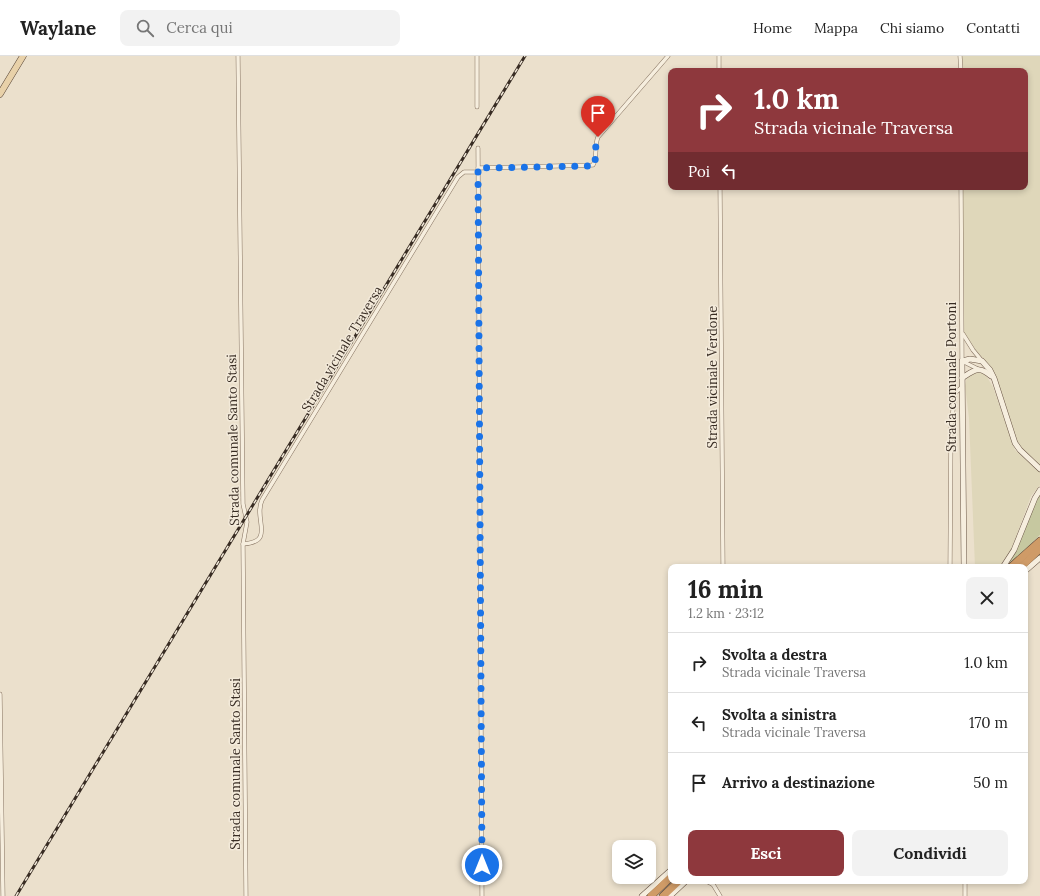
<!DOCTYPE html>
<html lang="it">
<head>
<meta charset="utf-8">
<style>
  :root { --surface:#fff; --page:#f2f2f2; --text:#222; --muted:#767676; --line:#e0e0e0; --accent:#8e383d }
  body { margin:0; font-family:Lora,serif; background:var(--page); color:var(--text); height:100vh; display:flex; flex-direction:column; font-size:15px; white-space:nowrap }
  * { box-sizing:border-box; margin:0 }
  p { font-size:13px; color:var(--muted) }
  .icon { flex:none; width:22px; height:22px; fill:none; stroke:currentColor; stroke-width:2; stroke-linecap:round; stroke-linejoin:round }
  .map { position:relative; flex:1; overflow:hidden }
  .sheet { position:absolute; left:668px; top:508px; width:360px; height:320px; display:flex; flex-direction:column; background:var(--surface); border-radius:8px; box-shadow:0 2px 6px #0003 }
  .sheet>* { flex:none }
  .banner { position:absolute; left:668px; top:12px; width:360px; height:122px; border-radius:8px; box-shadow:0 2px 6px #0003; background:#8e383d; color:#fff; overflow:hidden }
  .controls { position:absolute; left:612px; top:784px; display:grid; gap:8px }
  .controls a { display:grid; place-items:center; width:44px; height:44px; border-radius:8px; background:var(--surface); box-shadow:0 2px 6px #0003; font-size:20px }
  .pin { position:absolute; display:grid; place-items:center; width:34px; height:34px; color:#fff; margin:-41px -17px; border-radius:50% 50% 50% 0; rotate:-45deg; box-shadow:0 0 4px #0007 }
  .pin .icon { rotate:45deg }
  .me { position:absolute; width:44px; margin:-22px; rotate:0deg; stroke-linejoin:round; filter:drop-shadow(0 0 3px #0008) }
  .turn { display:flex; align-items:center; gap:14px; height:84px; padding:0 20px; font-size:18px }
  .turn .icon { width:52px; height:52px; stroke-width:2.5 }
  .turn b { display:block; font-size:28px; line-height:34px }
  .then { display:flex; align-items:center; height:38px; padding:0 20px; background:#0003; gap:8px; font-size:15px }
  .round { display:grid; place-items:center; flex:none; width:42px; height:42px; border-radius:8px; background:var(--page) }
  .head { display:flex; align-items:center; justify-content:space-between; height:68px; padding:0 20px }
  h1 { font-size:24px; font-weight:700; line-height:30px }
  .button { display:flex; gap:8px; margin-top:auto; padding:8px 20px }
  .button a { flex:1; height:46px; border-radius:8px; background:var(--accent); color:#fff; font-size:16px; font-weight:700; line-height:46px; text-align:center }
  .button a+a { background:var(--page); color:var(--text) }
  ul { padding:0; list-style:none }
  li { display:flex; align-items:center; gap:12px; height:60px; padding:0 20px; border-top:1px solid var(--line) }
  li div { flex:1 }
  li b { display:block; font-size:15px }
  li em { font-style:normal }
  header { display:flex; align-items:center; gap:24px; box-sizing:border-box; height:56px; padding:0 20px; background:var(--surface); border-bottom:1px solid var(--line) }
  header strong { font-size:19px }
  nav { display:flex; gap:22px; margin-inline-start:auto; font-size:14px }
  .search { width:280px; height:36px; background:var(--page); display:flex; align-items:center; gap:10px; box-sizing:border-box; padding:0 14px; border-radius:8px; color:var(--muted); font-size:15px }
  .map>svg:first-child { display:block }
  .farmland { fill:#dfd7ba }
  .green { fill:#c6c8a0 }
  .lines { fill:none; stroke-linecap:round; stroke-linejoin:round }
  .street-casing { stroke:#867361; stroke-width:4.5 }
  .secondary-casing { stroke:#685444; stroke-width:6 }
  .primary-casing { stroke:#554235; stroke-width:7 }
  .highway-casing { stroke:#554235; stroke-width:8 }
  .street { stroke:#f6eede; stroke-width:3.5 }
  .secondary { stroke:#f6eede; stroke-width:5 }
  .primary { stroke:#e8d1a9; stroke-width:6 }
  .highway { stroke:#cf9b67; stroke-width:7 }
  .rail-casing { stroke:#382c23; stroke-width:3 }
  .rail { stroke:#f3eada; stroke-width:1.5; stroke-dasharray:4.5; stroke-linecap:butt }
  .route { stroke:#1a73e8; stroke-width:7; stroke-dasharray:0 12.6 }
  .labels { text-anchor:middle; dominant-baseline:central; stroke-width:3; stroke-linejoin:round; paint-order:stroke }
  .street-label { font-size:13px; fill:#382c23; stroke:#f3eada }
</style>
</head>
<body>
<header>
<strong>Waylane</strong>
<div class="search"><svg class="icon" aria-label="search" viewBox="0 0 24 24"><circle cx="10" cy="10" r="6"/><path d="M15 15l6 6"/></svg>Cerca qui</div>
<nav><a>Home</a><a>Mappa</a><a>Chi siamo</a><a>Contatti</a></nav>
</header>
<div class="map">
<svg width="1040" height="840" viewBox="0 0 1040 840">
  <rect width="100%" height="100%" fill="#ebe0cc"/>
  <g class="farmland">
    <polygon points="960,0 1040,0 1040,411 1020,394 994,322 962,277 961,131 1025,131 1025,15 961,15"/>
    <polygon points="979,315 984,316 993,331 1015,394 1040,416 1040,429 1031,440 1012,492 999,511 975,511 969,362 965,330 967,321 970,318"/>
  </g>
  <polygon class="green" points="1040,438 1040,479 1007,511 1016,494 1036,443"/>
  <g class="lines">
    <defs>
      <g id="street">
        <polyline points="238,0 243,448 247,466 243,488 246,840"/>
        <polyline points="477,0 477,51"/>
        <polyline points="719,0 719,15"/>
        <polyline points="960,0 961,15"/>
        <polyline points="478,92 482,840"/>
        <path d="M478 112 593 109C598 101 594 90 598 81L668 0"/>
        <polyline points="720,131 723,511"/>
        <polyline points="961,131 962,305 978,313"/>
        <polyline points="963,278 973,294 982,305"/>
        <path d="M243 488C276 486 253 463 262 444L458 121 464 116H478"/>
        <polyline points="950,511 951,371 955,337 962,331"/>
        <polyline points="0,638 3,840"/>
        <polyline points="706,825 712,828"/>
        <polyline points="711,825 720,840"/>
        <polyline points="965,825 965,840"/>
      </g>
      <g id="secondary">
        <path d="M962 322C974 314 979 309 991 320"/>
        <polyline points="964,511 962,305 970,303 982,305 990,314 994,322 1015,387 1020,394 1040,413"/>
        <polyline points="1003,511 1014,494 1035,442 1040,434"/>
        <polyline points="1025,515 1040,502"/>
        <polyline points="642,840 671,814"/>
        <polyline points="670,840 686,825"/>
      </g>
      <polyline id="primary" points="0,38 23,0"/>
      <g id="highway">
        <polyline points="1011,511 1040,485"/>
        <polyline points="1021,511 1040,493"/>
        <polyline points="651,840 671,821"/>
        <polyline points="663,840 679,825"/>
      </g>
    </defs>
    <use href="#street" class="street-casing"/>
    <use href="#secondary" class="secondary-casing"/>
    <use href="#primary" class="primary-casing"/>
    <use href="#highway" class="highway-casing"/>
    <use href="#street" class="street"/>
    <use href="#secondary" class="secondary"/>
    <use href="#primary" class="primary"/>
    <use href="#highway" class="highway"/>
    <defs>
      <polyline id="rail" points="16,840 525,0"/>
    </defs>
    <use href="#rail" class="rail-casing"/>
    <use href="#rail" class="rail"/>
  </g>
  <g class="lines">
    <polyline class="route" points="482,809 478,112 591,110 595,108 596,86 598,81"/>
  </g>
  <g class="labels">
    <g class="street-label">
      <text transform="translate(342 293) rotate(-59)">Strada vicinale Traversa</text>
      <text transform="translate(712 321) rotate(-90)">Strada vicinale Verdone</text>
      <text transform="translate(951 321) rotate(-90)">Strada comunale Portoni</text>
      <text transform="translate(233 384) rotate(-91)">Strada comunale Santo Stasi</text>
      <text transform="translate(235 708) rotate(-90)">Strada comunale Santo Stasi</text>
    </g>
  </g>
</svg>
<div class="controls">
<a><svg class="icon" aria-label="layers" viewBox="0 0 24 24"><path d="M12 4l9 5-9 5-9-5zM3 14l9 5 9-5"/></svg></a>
</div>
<div class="pin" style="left:598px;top:81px;background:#d93025"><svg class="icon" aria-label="arrive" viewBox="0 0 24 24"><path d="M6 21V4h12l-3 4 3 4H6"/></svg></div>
<svg class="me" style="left:482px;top:809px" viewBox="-20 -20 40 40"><circle r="17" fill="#1a73e8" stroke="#fff" stroke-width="3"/><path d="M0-11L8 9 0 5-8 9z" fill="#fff"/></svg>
<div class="banner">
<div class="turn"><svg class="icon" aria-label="right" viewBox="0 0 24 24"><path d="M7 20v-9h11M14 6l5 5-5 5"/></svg><div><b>1.0 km</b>Strada vicinale Traversa</div></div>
<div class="then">Poi<svg class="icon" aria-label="left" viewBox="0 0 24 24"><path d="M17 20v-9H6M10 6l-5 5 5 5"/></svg></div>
</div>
<section class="sheet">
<div class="head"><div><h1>16 min</h1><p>1.2 km · 23:12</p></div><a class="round"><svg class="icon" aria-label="close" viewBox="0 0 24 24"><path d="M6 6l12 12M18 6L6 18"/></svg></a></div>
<ul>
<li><svg class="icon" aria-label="right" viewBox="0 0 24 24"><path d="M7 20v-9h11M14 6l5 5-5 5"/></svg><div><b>Svolta a destra</b><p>Strada vicinale Traversa</p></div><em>1.0 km</em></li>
<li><svg class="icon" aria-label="left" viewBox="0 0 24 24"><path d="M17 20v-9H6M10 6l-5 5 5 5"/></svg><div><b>Svolta a sinistra</b><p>Strada vicinale Traversa</p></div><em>170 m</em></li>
<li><svg class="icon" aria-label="arrive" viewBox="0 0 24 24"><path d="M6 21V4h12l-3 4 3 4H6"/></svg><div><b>Arrivo a destinazione</b></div><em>50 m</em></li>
</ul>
<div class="button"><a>Esci</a><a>Condividi</a></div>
</section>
</div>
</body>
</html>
